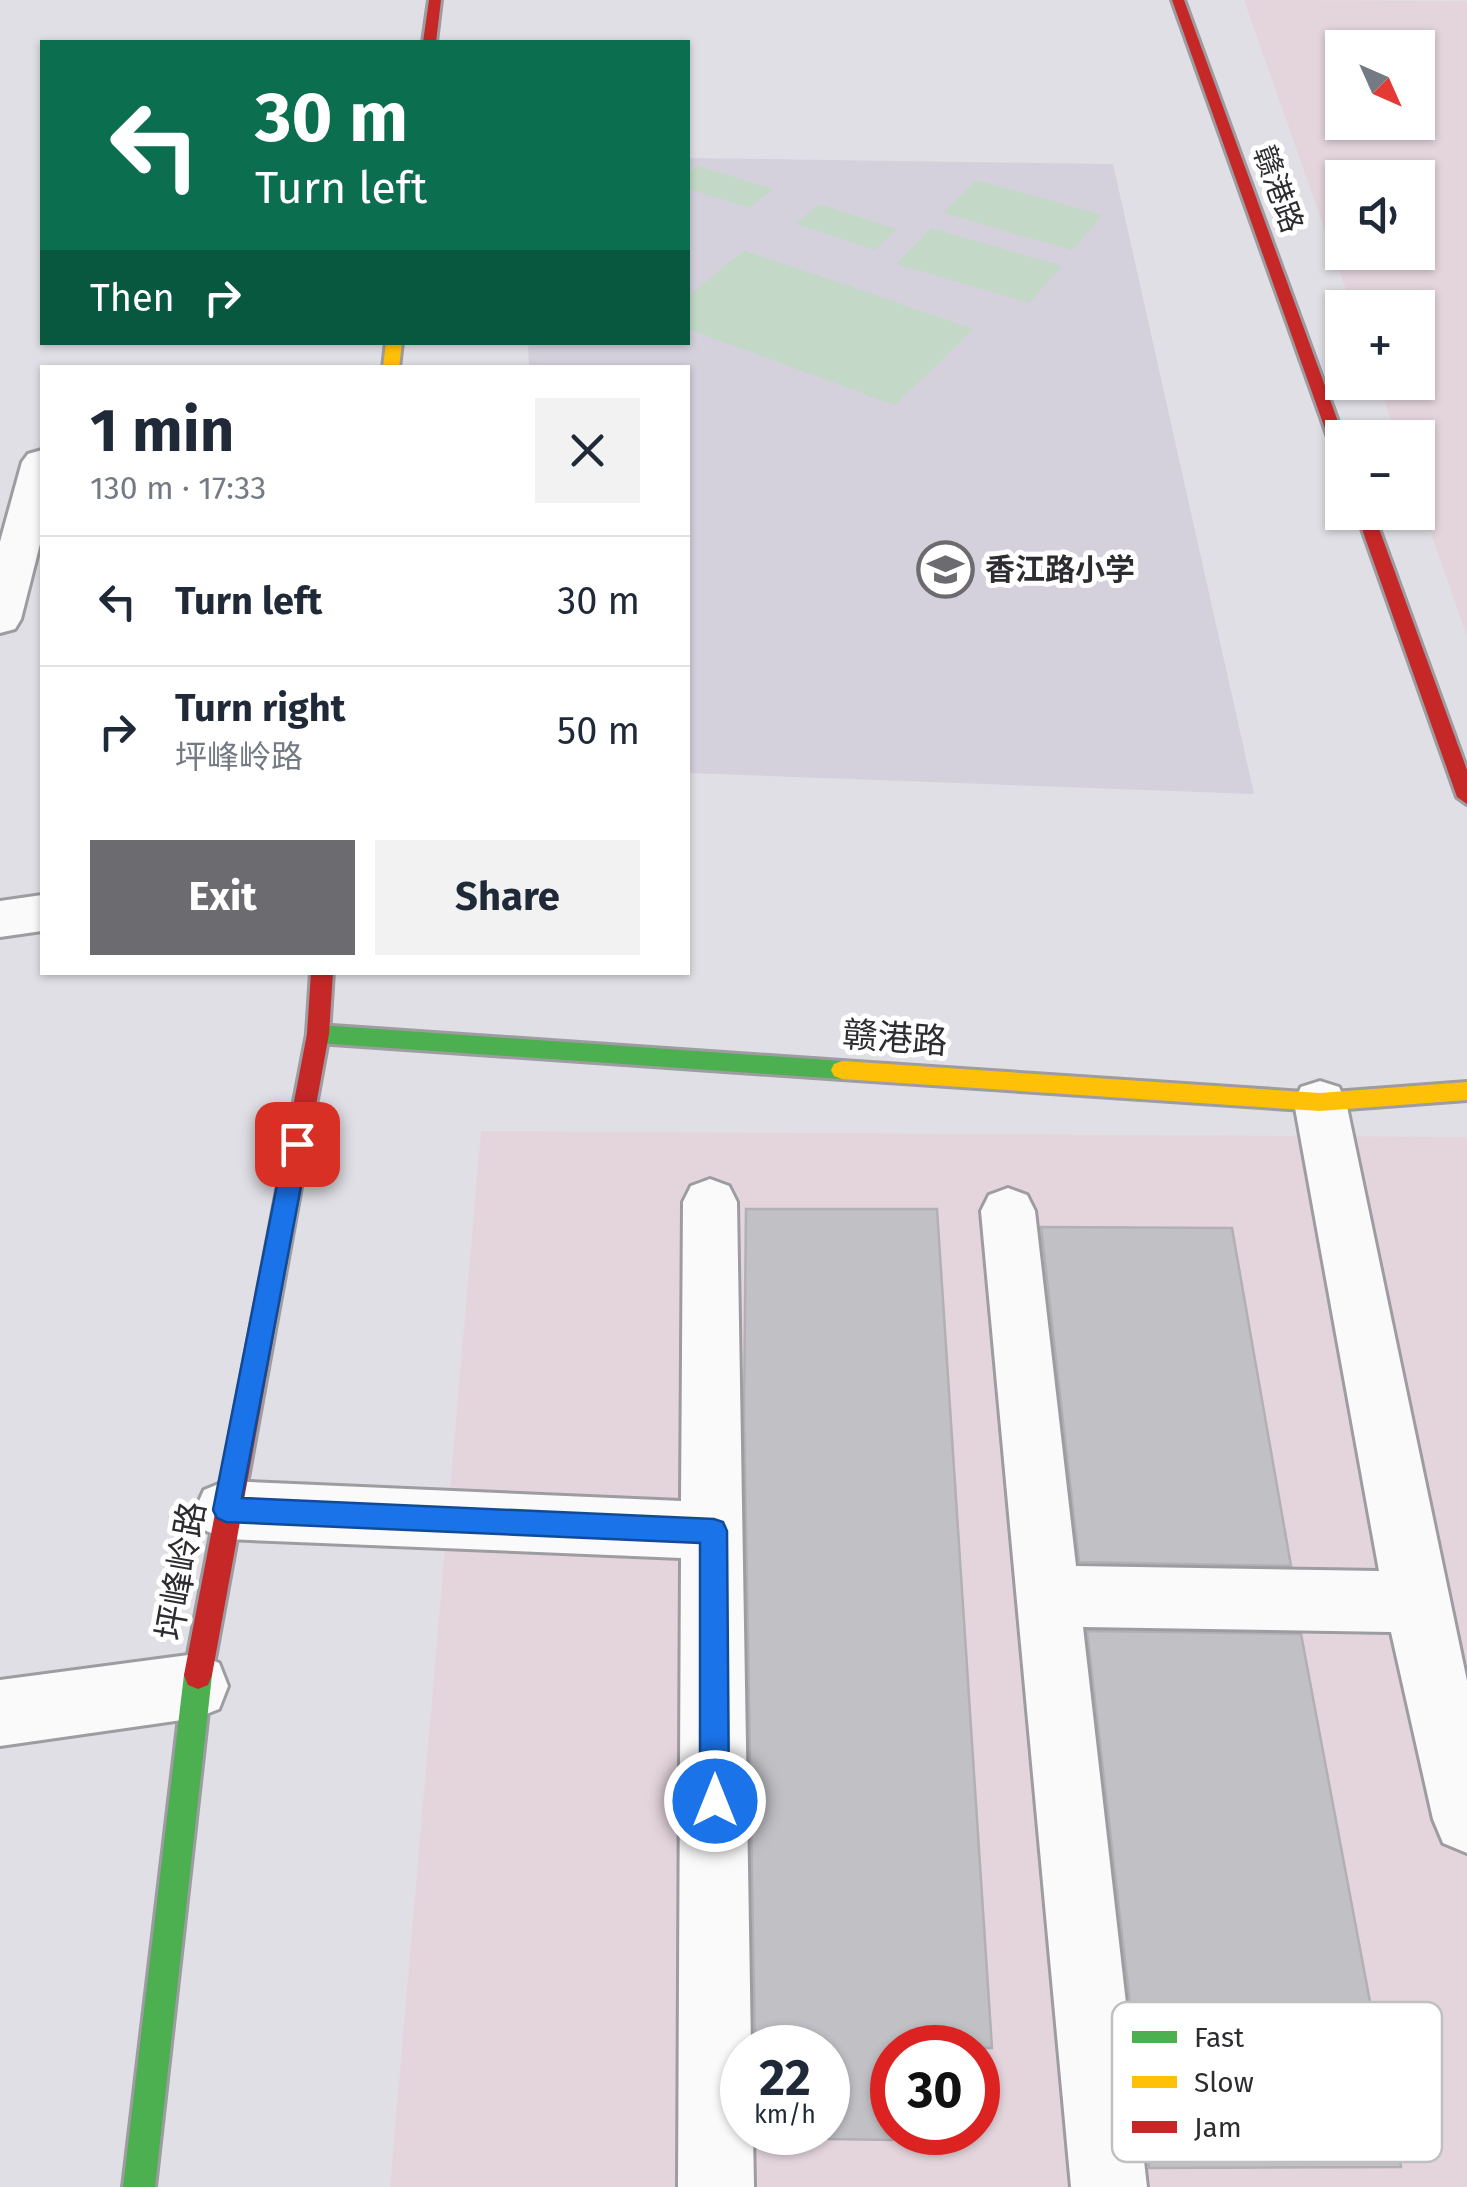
<!DOCTYPE html>
<html lang="en">
<head>
<meta charset="utf-8">
<style>
  :root { --surface:#fff; --page:#f2f2f3; --text:#1f2937; --muted:#747a83; --line:#e0e1e3; --accent:#6c6b6f }
  body { margin:0; font-family:"Fira Sans","Noto Sans SC",sans-serif; background:var(--page); color:var(--text); height:100vh; display:flex; flex-direction:column; font-size:38px; white-space:nowrap }
  * { box-sizing:border-box; margin:0 }
  p { font-size:32px; color:var(--muted) }
  .icon { flex:none; width:55px; height:55px; fill:none; stroke:currentColor; stroke-width:2; stroke-linecap:round; stroke-linejoin:round }
  .map { position:relative; flex:1; overflow:hidden }
  .drawer { position:absolute; left:40px; top:365px; width:650px; height:610px; display:flex; flex-direction:column; background:var(--surface); border-radius:0px; box-shadow:0 2px 8px #0004 }
  .drawer>* { flex:none }
  .hud { position:absolute; left:40px; top:40px; width:650px; height:305px; border-radius:0px; box-shadow:0 2px 8px #0004; background:#0b6e4f; color:#fff; overflow:hidden }
  .needle { width:65px; rotate:135deg }
  .controls { position:absolute; left:1325px; top:30px; display:grid; gap:20px }
  .controls a { display:grid; place-items:center; width:110px; height:110px; border-radius:0px; background:var(--surface); box-shadow:0 2px 8px #0004; font-size:50px }
  .speed { position:absolute; left:720px; top:2025px; display:flex; gap:20px; font-size:50px; font-weight:700; text-align:center }
  .speed>* { display:grid; place-content:center; width:130px; height:130px; border-radius:50%; background:var(--surface); box-shadow:0 2px 8px #0004; line-height:1 }
  .speed small { font-size:25px; font-weight:400 }
  .speed .limit { border:15px solid #d22; background:#fff; color:#111 }
  .pin { position:absolute; display:grid; place-items:center; width:85px; height:85px; color:#fff; margin:-42px; border-radius:20px; box-shadow:0 5px 15px #0006 }
  .me { position:absolute; width:110px; margin:-55px; rotate:0deg; stroke-linejoin:round; filter:drop-shadow(0 0 8px #0008) }
  .turn { display:flex; align-items:center; gap:35px; height:210px; padding:0 50px; font-size:45px }
  .turn .icon { width:130px; height:130px; stroke-width:2.5 }
  .turn b { display:block; font-size:70px; line-height:85px }
  .then { display:flex; align-items:center; height:95px; padding:0 50px; background:#0003; gap:20px; font-size:38px }
  .round { display:grid; place-items:center; flex:none; width:105px; height:105px; border-radius:0px; background:var(--page) }
  .head { display:flex; align-items:center; justify-content:space-between; height:170px; padding:0 50px }
  h1 { font-size:60px; font-weight:700; line-height:75px }
  .cta { display:flex; gap:20px; margin-top:auto; padding:20px 50px }
  .cta a { flex:1; height:115px; border-radius:0px; background:var(--accent); color:#fff; font-size:40px; font-weight:700; line-height:115px; text-align:center }
  .cta a+a { background:var(--page); color:var(--text) }
  ul { padding:0; list-style:none }
  li { display:flex; align-items:center; gap:30px; height:130px; padding:0 50px; border-top:2px solid var(--line) }
  li div { flex:1 }
  li b { display:block; font-size:38px }
  li em { font-style:normal }
  .map>svg:first-child { display:block }
  .industrial { fill:#e4d5dc; fill-rule:evenodd }
  .built { fill:#d4d1dd }
  .green { fill:#c3d8c7 }
  .building { fill:#c1c0c5; stroke:#b1b0b5; stroke-width:2.5 }
  .lines { fill:none; stroke-linecap:round; stroke-linejoin:round }
  .street-casing { stroke:#9d9ca0; stroke-width:6 }
  .fast-casing { stroke:#9d9ca0; stroke-width:6 }
  .slow-casing { stroke:#9d9ca0; stroke-width:6 }
  .jam-casing { stroke:#9d9ca0; stroke-width:6 }
  .street { fill:#fafafb; fill-rule:evenodd }
  .fast { fill:#4caf50; fill-rule:evenodd }
  .slow { fill:#ffc107; fill-rule:evenodd }
  .jam { fill:#c62828; fill-rule:evenodd }
  .route { fill:#1a73e8; stroke:#114b97; stroke-width:2.5 }
  .labels { text-anchor:middle; dominant-baseline:central; stroke-width:10; stroke-linejoin:round; paint-order:stroke }
  .far-street-label { font-size:30px; fill:#2d2c30; stroke:#fff }
  .far-poi-label { font-size:30px; font-weight:bold; fill:#2d2c30; stroke:#fff; text-anchor:start }
  .street-label { font-size:35px; fill:#2d2c30; stroke:#fff }
  .key { fill:#fff; stroke:#c0c0c1; stroke-width:2.5 }
  .key-label { font-size:28px; fill:#2d2c30 }
</style>
</head>
<body>
<div class="map">
<svg width="1467" height="2187" viewBox="0 0 1467 2187">
  <rect width="100%" height="100%" fill="#e0dfe5"/>
  <g class="industrial">
    <path d="M1244 0 1467 1V637L1418 496V438L1397 437 1378 383 1418 382V308L1352 307ZM1342 48H1418V122H1342ZM1342 178H1418V252H1342Z"/>
    <path d="M481 1131 1467 1137V2187H390ZM742 2048H828V2132H742ZM892 2048H978V2132H892Z"/>
  </g>
  <polygon class="built" points="688,158 1113,164 1254,794 688,773 688,368 529,367 528,343 688,342"/>
  <g class="green">
    <polygon points="699,166 773,189 750,208 688,189 688,174"/>
    <polygon points="976,180 1103,215 1072,250 943,213"/>
    <polygon points="819,204 897,229 875,250 796,224"/>
    <polygon points="931,228 1062,266 1029,303 896,264"/>
    <polygon points="744,250 974,329 895,405 688,329 688,296"/>
  </g>
  <g class="building">
    <polygon points="746,1209 937,1209 992,2048 892,2048 892,2140 828,2139 828,2048 755,2048 744,1412"/>
    <polygon points="1041,1227 1232,1228 1291,1566 1079,1562"/>
    <polygon points="1087,1631 1301,1634 1401,2167 1149,2168"/>
  </g>
  <g class="lines">
    <defs>
      <g id="street">
        <polygon points="42,450 42,536 21,619 15,629 0,633 0,542 22,462 28,454"/>
        <polygon points="42,895 42,931 0,937 0,901"/>
        <polygon points="1320,1081 1339,1087 1346,1102 1467,1681 1467,1853 1443,1843 1433,1819 1391,1632 1083,1627 1147,2187 1071,2187 981,1211 989,1195 1008,1188 1027,1195 1035,1211 1076,1566 1379,1571 1294,1102 1301,1087"/>
        <polygon points="710,1179 729,1186 737,1202 751,2048 742,2048 742,2132 753,2132 754,2187 678,2187 681,1558 226,1539 204,1530 195,1510 204,1490 226,1481 681,1501 683,1202 691,1186"/>
        <polygon points="196,1654 219,1663 228,1686 219,1709 196,1718 0,1746 0,1680"/>
      </g>
      <g id="fast">
        <polygon points="318,1025 842,1061 850,1064 853,1070 850,1076 842,1079 318,1043 307,1034"/>
        <polygon points="198,1661 208,1665 212,1675 155,2187 123,2187 184,1675 188,1665"/>
      </g>
      <g id="slow">
        <polygon points="386,342 402,342 399,368 383,368"/>
        <polygon points="842,1061 1320,1093 1467,1082 1467,1100 1320,1111 842,1079 834,1076 831,1070 834,1064"/>
      </g>
      <g id="jam">
        <polygon points="429,0 441,0 436,42 423,42"/>
        <polygon points="1172,0 1184,0 1344,438 1342,459 1334,454"/>
        <polygon points="1356,512 1373,512 1467,770 1467,804 1457,797"/>
        <polygon points="311,972 333,972 329,1034 212,1675 208,1685 198,1689 188,1685 184,1675 307,1034"/>
      </g>
    </defs>
    <use href="#street" class="street-casing"/>
    <use href="#fast" class="fast-casing"/>
    <use href="#slow" class="slow-casing"/>
    <use href="#jam" class="jam-casing"/>
    <use href="#street" class="street"/>
    <use href="#fast" class="fast"/>
    <use href="#slow" class="slow"/>
    <use href="#jam" class="jam"/>
  </g>
  <polygon class="route" points="297,1134 305,1137 309,1144 242,1498 714,1519 723,1522 727,1531 729,1801 725,1812 715,1816 704,1812 700,1801 700,1543 226,1522 217,1518 213,1510 285,1144 289,1137"/>
  <defs>
    <symbol id="school-ring" viewBox="-11 -11 22 22"><circle r="9.5" fill="#fff" stroke="#6c6b6f" stroke-width="1.5"/><path d="M0-5L7-2L0 1L-7-2ZM-4 1L0 2.5L4 1V4Q0 6-4 4Z" fill="#6c6b6f"/></symbol>
  </defs>
  <g fill-rule="evenodd">
    <use href="#school-ring" x="914" y="538" width="63" height="63"/>
  </g>
  <g class="labels">
    <g class="far-street-label">
      <text transform="translate(1278 189) rotate(70)">赣港路</text>
    </g>
    <g class="far-poi-label">
      <text x="985" y="570">香江路小学</text>
    </g>
    <g class="street-label">
      <text transform="translate(895 1038) rotate(4)">赣港路</text>
      <text transform="translate(181 1571) rotate(-80)">坪峰岭路</text>
    </g>
  </g>
  <rect x="1112" y="2002" width="330" height="160" rx="15" class="key"/>
  <rect x="1132" y="2031" width="45" height="12" fill="#4caf50"/>
  <rect x="1132" y="2076" width="45" height="12" fill="#ffc107"/>
  <rect x="1132" y="2121" width="45" height="12" fill="#c62828"/>
  <g class="key-label">
    <text x="1194" y="2047">Fast</text>
    <text x="1194" y="2092">Slow</text>
    <text x="1194" y="2137">Jam</text>
  </g>
</svg>
<div class="controls">
<a><svg class="needle" viewBox="-14 -14 28 28"><path d="M0-13l5 13h-10z" fill="#e53935"/><path d="M0 13l5-13h-10z" fill="#747a83"/></svg></a>
<a><svg class="icon" aria-label="sound" viewBox="0 0 24 24"><path d="M4 9h4l5-4v14l-5-4H4zM17 9q2 3 0 6"/></svg></a>
<a>+</a>
<a>−</a>
</div>
<div class="speed"><div>22<small>km/h</small></div><div class="limit">30</div></div>
<div class="pin" style="left:297px;top:1144px;background:#d93025"><svg class="icon" aria-label="arrive" viewBox="0 0 24 24"><path d="M6 21V4h12l-3 4 3 4H6"/></svg></div>
<svg class="me" style="left:715px;top:1801px" viewBox="-20 -20 40 40"><circle r="17" fill="#1a73e8" stroke="#fff" stroke-width="3"/><path d="M0-11L8 9 0 5-8 9z" fill="#fff"/></svg>
<div class="hud">
<div class="turn"><svg class="icon" aria-label="left" viewBox="0 0 24 24"><path d="M17 20v-9H6M10 6l-5 5 5 5"/></svg><div><b>30 m</b>Turn left</div></div>
<div class="then">Then<svg class="icon" aria-label="right" viewBox="0 0 24 24"><path d="M7 20v-9h11M14 6l5 5-5 5"/></svg></div>
</div>
<section class="drawer">
<div class="head"><div><h1>1 min</h1><p>130 m · 17:33</p></div><a class="round"><svg class="icon" aria-label="close" viewBox="0 0 24 24"><path d="M6 6l12 12M18 6L6 18"/></svg></a></div>
<ul>
<li><svg class="icon" aria-label="left" viewBox="0 0 24 24"><path d="M17 20v-9H6M10 6l-5 5 5 5"/></svg><div><b>Turn left</b></div><em>30 m</em></li>
<li><svg class="icon" aria-label="right" viewBox="0 0 24 24"><path d="M7 20v-9h11M14 6l5 5-5 5"/></svg><div><b>Turn right</b><p>坪峰岭路</p></div><em>50 m</em></li>
</ul>
<div class="cta"><a>Exit</a><a>Share</a></div>
</section>
</div>
</body>
</html>
